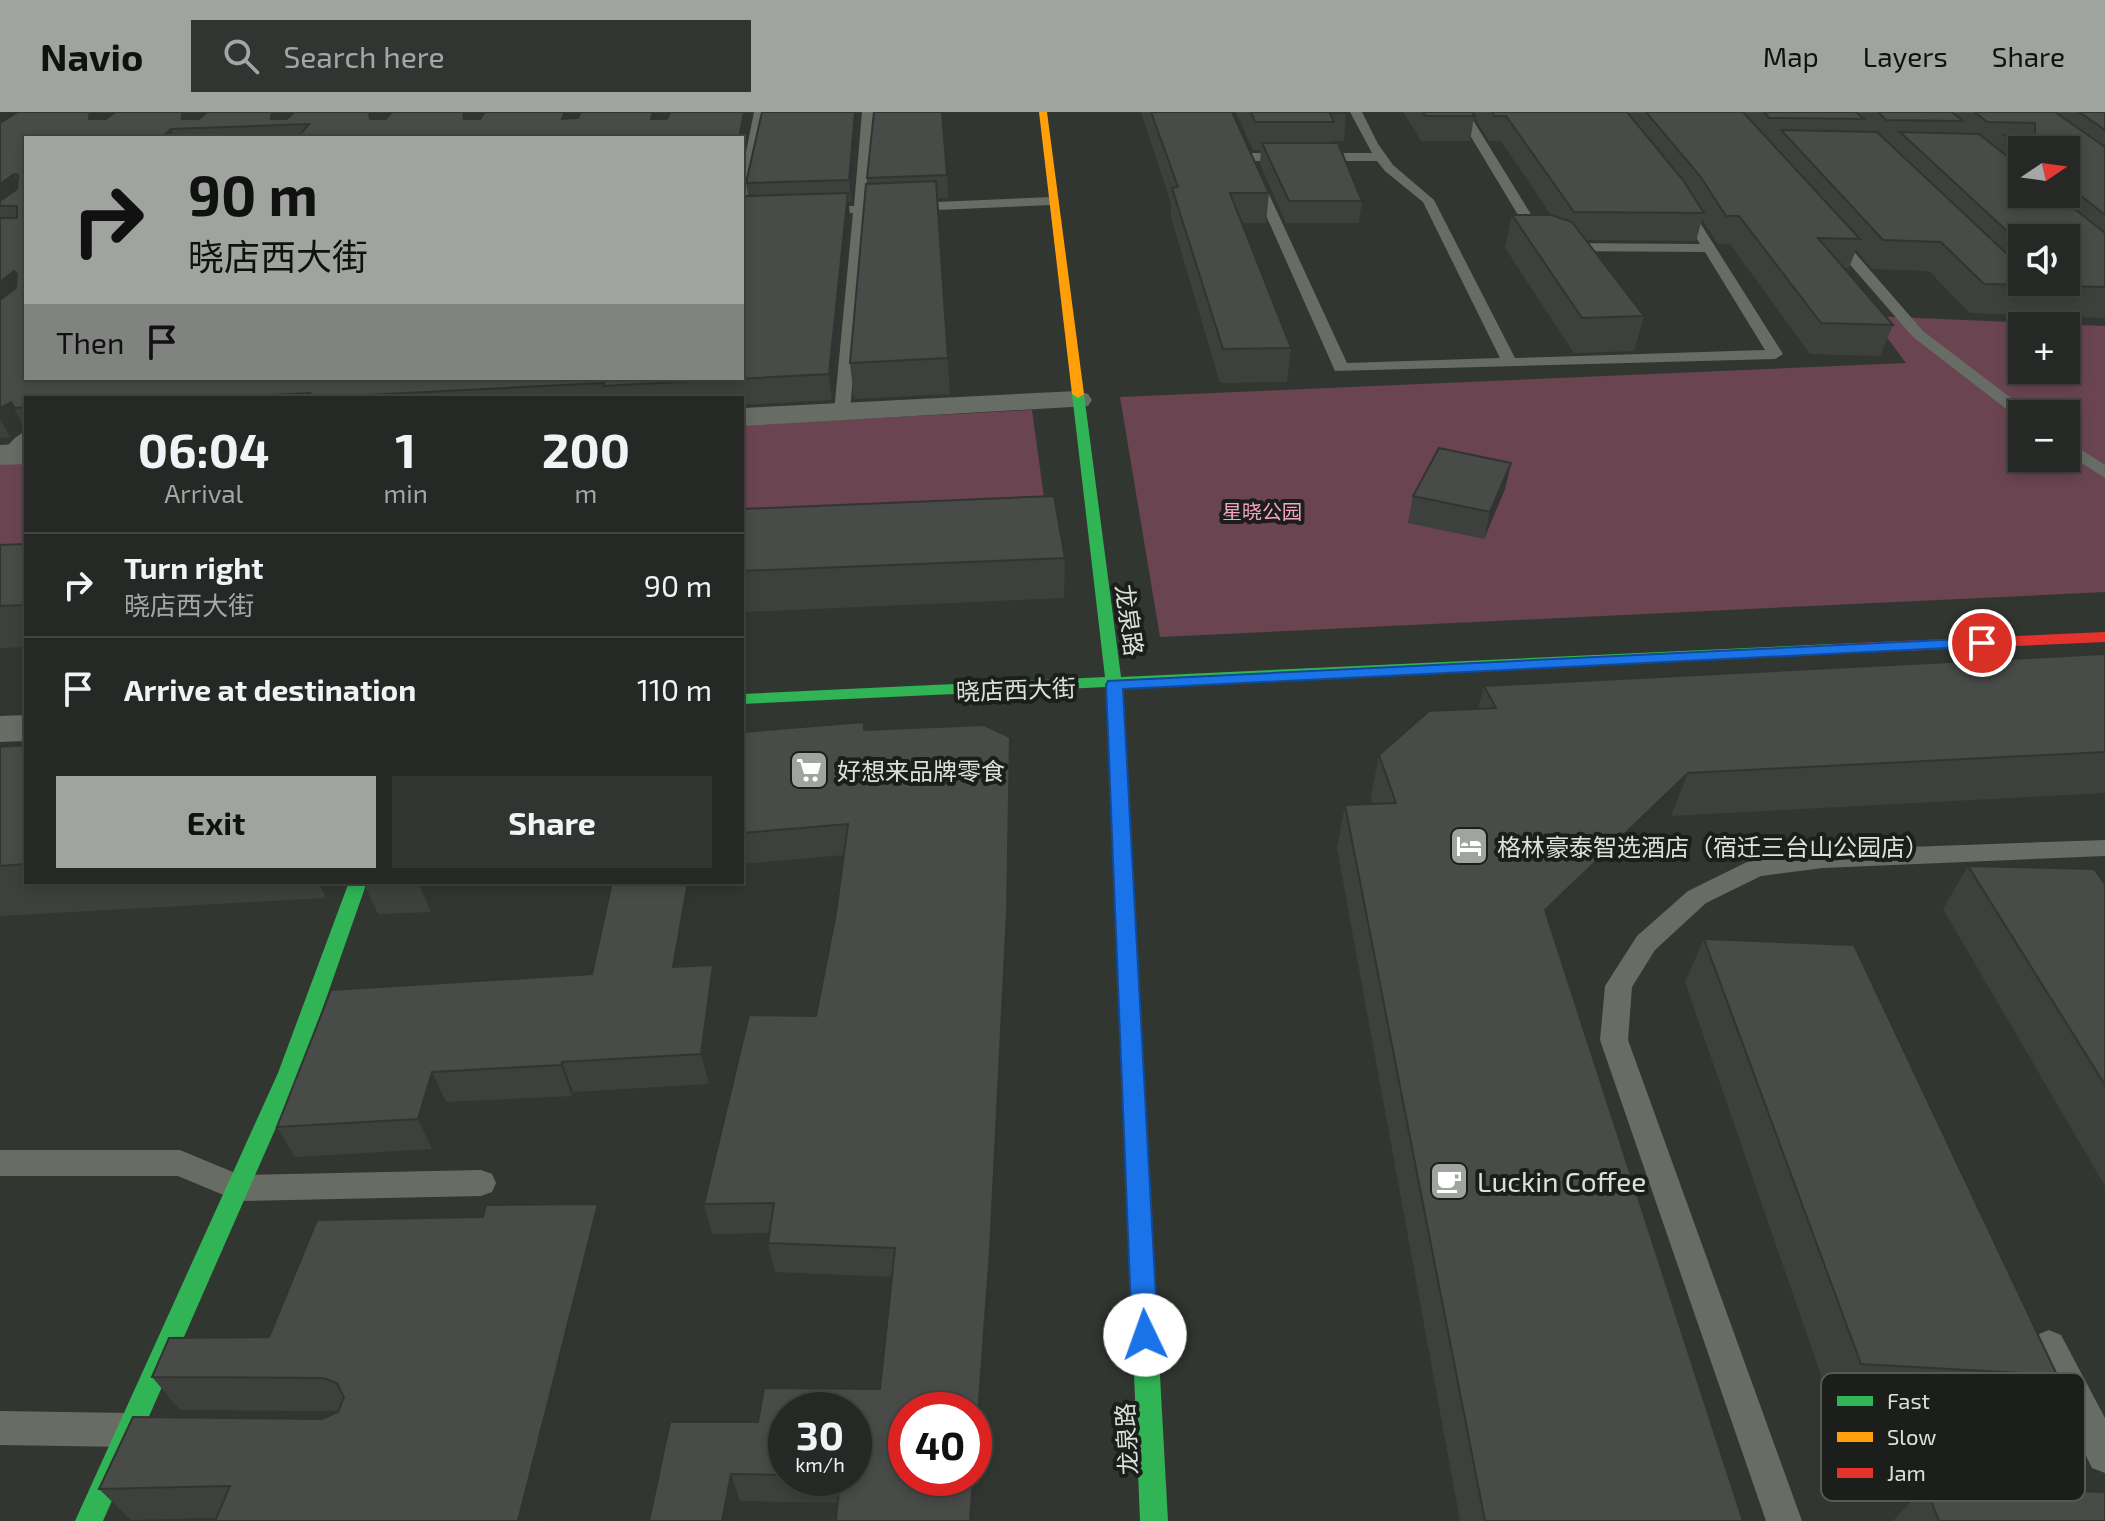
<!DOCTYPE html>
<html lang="en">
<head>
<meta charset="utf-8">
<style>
  :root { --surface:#262825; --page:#323432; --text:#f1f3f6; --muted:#a4a6a7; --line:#424442; --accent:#a0a49f }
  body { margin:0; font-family:"Exo 2","Noto Sans SC",sans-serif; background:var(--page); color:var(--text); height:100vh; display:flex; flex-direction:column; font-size:30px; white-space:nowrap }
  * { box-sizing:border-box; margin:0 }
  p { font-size:26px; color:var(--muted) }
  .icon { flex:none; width:44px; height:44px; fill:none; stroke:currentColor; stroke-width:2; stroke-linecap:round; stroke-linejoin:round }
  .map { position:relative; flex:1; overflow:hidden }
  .side { position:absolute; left:24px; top:284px; width:720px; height:488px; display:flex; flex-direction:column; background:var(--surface); border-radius:0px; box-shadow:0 4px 12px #0003,0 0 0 2px var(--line) }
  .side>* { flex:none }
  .banner { position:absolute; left:24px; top:24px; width:720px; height:244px; border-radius:0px; box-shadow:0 4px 12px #0003,0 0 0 2px var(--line); background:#a0a49f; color:#111; overflow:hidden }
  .needle { width:52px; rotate:77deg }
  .buttons { position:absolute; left:2008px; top:24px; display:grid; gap:16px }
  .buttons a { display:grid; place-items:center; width:72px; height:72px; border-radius:0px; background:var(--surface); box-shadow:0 4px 12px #0003,0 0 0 2px var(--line); font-size:40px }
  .speed { position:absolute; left:768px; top:1280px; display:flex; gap:16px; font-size:40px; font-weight:700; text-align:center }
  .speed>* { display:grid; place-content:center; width:104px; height:104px; border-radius:50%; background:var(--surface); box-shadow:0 4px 12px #0003,0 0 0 2px var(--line); line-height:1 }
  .speed small { font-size:20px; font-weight:400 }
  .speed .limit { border:12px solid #d22; background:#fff; color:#111 }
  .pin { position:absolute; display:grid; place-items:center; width:68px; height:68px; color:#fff; margin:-34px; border:4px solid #fff; border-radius:50%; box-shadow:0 2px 8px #0007 }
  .me { position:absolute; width:88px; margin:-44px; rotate:357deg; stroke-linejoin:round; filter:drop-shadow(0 0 6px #0008) }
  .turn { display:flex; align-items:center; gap:28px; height:168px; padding:0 32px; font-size:36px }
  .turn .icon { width:104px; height:104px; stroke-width:2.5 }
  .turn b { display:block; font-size:56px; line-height:68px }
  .then { display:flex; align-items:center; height:76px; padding:0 32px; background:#0003; gap:16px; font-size:30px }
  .eta { display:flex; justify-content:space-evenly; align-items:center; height:136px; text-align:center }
  .eta b { font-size:48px; font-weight:700; line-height:56px }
  .primary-button { display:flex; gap:16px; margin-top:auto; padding:16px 32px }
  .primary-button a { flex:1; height:92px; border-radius:0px; background:var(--accent); color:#111; font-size:32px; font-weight:700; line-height:92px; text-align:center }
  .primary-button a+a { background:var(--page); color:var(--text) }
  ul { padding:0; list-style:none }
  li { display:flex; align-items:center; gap:24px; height:104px; padding:0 32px; border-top:2px solid var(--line) }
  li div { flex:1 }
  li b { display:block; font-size:30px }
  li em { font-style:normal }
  header { display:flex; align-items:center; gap:48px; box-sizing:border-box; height:112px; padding:0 40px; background:var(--accent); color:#111 }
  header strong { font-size:38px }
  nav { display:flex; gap:44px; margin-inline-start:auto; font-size:28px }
  .search { width:560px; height:72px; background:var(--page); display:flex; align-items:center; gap:20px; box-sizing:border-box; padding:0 28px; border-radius:0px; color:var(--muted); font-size:30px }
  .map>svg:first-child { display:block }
  .green { fill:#6b4452; fill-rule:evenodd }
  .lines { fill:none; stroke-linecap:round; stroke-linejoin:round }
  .lane { fill:#676d64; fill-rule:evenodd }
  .street { fill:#676d64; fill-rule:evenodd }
  .fast { fill:#30b455; fill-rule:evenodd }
  .slow { fill:#ff9f0a; fill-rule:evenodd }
  .jam { fill:#e5322d; fill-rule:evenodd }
  .wall { fill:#3e403d; fill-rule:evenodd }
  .shaded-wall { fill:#323432 }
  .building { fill:#484b47; stroke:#323432; stroke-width:2 }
  .route { fill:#1a73e8; stroke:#114b97; stroke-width:2 }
  .labels { text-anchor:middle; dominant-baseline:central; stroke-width:8; stroke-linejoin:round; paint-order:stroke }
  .far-park-label { font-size:20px; fill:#f7a4c2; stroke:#1b1e1a }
  .street-label { font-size:24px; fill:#dbe0da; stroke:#1b1e1a }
  .poi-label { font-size:24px; fill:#dbe0da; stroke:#1b1e1a; text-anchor:start }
  .near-poi-label { font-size:28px; fill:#dbe0da; stroke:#1b1e1a; text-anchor:start }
  .key { fill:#1b1e1a; stroke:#555854; stroke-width:2 }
  .key-label { font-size:22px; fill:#dbe0da }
</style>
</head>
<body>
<header>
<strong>Navio</strong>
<div class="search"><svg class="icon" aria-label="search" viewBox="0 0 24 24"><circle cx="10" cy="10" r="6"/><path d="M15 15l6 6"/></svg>Search here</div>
<nav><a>Map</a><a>Layers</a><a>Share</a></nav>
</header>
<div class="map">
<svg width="2105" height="1409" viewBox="0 0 2105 1409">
  <rect width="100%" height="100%" fill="#323631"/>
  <g class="green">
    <path d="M1871 204 2105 214V480L1160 525 1120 285 1906 251ZM2022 214H2066V258H2022ZM2022 302H2066V346H2022Z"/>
    <polygon points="1032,298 1049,422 742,436 742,313"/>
    <polygon points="26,349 26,466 0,468 0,350"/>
  </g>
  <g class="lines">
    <g class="lane">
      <polygon points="754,0 766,0 748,91 742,95 742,60"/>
      <polygon points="862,0 874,0 866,93 1052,85 1058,89 1052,93 866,101 850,300 842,305 834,300 853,101 816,103 810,99 816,95 854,94"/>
      <polygon points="1350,0 1362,0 1378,32 1393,53 1434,88 1515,246 1765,238 1705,140 1560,139 1533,128 1456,0 1468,0 1543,122 1562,131 1700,132 1675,90 1685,87 1783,242 1775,247 1335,259 1249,65 1251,62 1261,65 1347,251 1500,246 1423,90 1385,59 1377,49 1247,49 1241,45 1247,41 1372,41"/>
      <polygon points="1826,119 1836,119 1923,219 2032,302 2022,302 2022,306 2018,306 1913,225 1826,125"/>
      <path d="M26 320V335L16 347H4L1 343C7 334 16 322 26 320Z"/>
      <polygon points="2066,328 2105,353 2105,366 2066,341"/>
      <polygon points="2105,728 2105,744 1823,756 1761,764 1706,791 1655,838 1632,875 1628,928 1802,1409 1766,1409 1600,928 1605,874 1637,824 1688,779 1747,750 1823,738"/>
      <polygon points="0,1038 180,1038 240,1063 481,1058 492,1062 496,1071 492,1080 481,1084 238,1089 178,1064 0,1064"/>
      <polygon points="2049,1218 2061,1223 2105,1306 2105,1361 2092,1356 2032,1234 2037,1223"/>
      <polygon points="0,1299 128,1301 140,1306 146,1318 140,1330 128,1335 0,1333"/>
    </g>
    <g class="street">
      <polygon points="1077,279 1088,282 1092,288 1088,294 742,314 742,296"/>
      <polygon points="26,332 26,352 0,353 0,333"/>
      <polygon points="26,603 26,629 0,630 0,604"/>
    </g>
    <g class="fast">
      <polygon points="1078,278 1084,282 1121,565 1833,532 1841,537 1833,542 1122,574 1168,1409 1140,1409 1106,575 742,592 742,582 1105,565 1072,282"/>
      <polygon points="349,770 367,770 300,961 103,1409 75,1409 278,961"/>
    </g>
    <polygon class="slow" points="1039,0 1047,0 1084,282 1078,286 1072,282"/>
    <polygon class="jam" points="2105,520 2105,530 1833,542 1825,537 1833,532"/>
  </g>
  <g class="wall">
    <polygon points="0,0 578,0 575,6 578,6 581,0 663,0 661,7 667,7 751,0 742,45 742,26 26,26 26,266 742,266 748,84 746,71 762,0 859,0 851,90 848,90 850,104 832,288 742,293 742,286 26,286 26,318 25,317 10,325 0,326"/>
    <polygon points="1141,0 1232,0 1269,81 1266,111 1242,111 1291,236 1287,270 1220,271 1171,105 1171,91"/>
    <polygon points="1236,0 1346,0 1344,29 1331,29 1331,31 1362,89 1359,111 1286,111 1260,52 1261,38 1253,38"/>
    <path d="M1403 0H2105V206L1970 201 1929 159 1872 157 1856 138 1849 156H1844L1893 213 1880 244 1810 242 1730 132H1718L1702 107 1696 129 1586 128 1644 204 1634 239 1574 241 1505 136 1512 103H1551L1501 29H1489L1474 5 1470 29H1421ZM2022 38H2066V82H2022ZM2022 126 2066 170H2022Z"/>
    <polygon points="947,63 948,86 937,86 950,282 854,287 850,251 867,66"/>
    <polygon points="1511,351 1505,377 1484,427 1408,411 1413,384"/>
    <polygon points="742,397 1065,446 1064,486 742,500"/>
    <polygon points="26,432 26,535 0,536 0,433"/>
    <polygon points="2105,542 2105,681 1671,704 1552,820 1743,1409 1460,1409 1337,736 1345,693 1373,692 1371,685 1379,643 1478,597 1484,574"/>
    <path d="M864 610V618L984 613 1010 625 1008 830 992 1168 974 1409H836L838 1391 740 1389 736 1409H649L670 1310H758L764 1276 880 1277 892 1165 775 1160 768 1131 770 1121 712 1122 704 1092 749 903 816 904 836 801 844 743 742 752V620ZM786 1298H854V1366H786ZM906 1298H974V1366H906Z"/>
    <polygon points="26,633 26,770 334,770 326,786 0,804 0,635"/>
    <polygon points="1968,754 2105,772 2105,1074 1943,797"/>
    <polygon points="363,770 442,770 431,800 378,802"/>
    <polygon points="612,770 700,770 686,855 720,884 709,972 573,980 572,984 446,990 432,1037 295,1045 277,1015 592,862"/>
    <polygon points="1704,827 2057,1263 2019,1302 1831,1292 1685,870"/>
    <polygon points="611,1127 216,1406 131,1408 99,1377 322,1307 338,1299 180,1298 152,1265 269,1225"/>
    <polygon points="1925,1374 2105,1409 1893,1409"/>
  </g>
  <g class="shaded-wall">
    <polygon points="0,0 35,0 0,24"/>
    <polygon points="93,0 128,0 98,24 89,7 89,3"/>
    <polygon points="185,0 216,0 199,16 182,7 182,3"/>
    <polygon points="274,0 302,0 273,13 271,3"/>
    <polygon points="372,0 394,0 376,24 370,7 369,3"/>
    <polygon points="466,0 486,0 468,24 463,3"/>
    <polygon points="565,0 578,0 567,26 562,7"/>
    <polygon points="653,0 663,0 655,26 651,7"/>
    <polygon points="744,0 751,0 742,45 742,26 739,26"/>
    <polygon points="855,0 859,0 851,90 849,68"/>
    <polygon points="171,17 175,26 161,26"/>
    <polygon points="14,62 24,85 0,94 0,72"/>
    <polygon points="848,81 850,104 832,288 829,262"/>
    <polygon points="14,159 26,184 0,203 0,170"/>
    <polygon points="11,290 25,317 10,325 0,307 0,296"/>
    <polygon points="1511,351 1505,377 1484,427 1490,400"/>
    <polygon points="1010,625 1008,830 992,1168 974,1409 970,1409"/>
    <polygon points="1688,661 1671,704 1531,841 1545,798"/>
    <polygon points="318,770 334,770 326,786"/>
    <polygon points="418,770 442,770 431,800"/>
    <polygon points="688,770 700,770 681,886 673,855"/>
    <polygon points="713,853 720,884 709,972 701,942"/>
    <polygon points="562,950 573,980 572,984 561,953"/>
    <polygon points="432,960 446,990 432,1037 418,1007"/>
    <polygon points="598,1092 611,1127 543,1409 518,1409"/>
    <polygon points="731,1362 740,1389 736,1409 722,1409"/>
  </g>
  <g class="building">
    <polygon points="18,0 93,0 89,3 89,7 106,7 115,0 185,0 182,3 182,7 199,7 207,0 274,0 271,3 271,7 287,7 294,0 372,0 369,3 370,7 386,7 392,0 466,0 463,3 464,7 480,7 485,0 565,0 562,7 578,6 581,0 653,0 651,7 667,7 670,0 744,0 739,26 297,26 309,12 171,17 161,26 26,26 26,266 742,266 742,84 848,81 829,262 603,274 604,271 307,286 310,281 205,286 26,286 26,295 15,296 11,290 0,296 0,188 16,176 17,162 14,159 0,170 0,106 17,106 17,94 0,94 0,89 17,77 18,63 14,62 0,72 0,11"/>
    <polygon points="762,0 855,0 849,68 746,71"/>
    <polygon points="874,0 942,0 947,63 867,66"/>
    <polygon points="1151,0 1232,0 1269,81 1230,81 1291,236 1223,237 1172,76 1178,75"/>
    <polygon points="1251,0 1346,0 1347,1 1330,1 1334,10 1255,10"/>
    <polygon points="1423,0 1472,0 1475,4 1425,4"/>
    <polygon points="1492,0 1627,0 1683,68 1704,101 1574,100 1506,4 1494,4"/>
    <polygon points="1646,0 1743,0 1860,127 1818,126 1893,213 1821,211 1739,104 1726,104 1700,64"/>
    <polygon points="1764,0 1856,0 1864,7 1769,6"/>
    <polygon points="1878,0 1952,0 1963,9 1886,8"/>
    <polygon points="1975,0 2055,0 2105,35 2105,103 2066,72 2066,38 2022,38 2022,39 2004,23 2035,23 2035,11 1987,10"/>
    <polygon points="2079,0 2105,0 2105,18"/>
    <polygon points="1781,18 1877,20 2022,156 2022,170 2037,170 2051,172 2051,170 2066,170 2066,126 2022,126 2022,133 1900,20 1979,22 2022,56 2022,82 2056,82 2105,121 2105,175 1984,172 1941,130 1883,128"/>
    <polygon points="1262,31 1338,31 1362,89 1289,89"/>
    <polygon points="936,69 948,246 850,251 866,72"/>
    <polygon points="1512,103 1551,103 1572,110 1644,204 1582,206"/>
    <polygon points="1439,336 1511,351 1490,400 1413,384"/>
    <polygon points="1054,384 1065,446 742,459 742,397"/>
    <polygon points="26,432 26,493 0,494 0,433"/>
    <polygon points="2105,542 2105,640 1688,661 1545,798 1743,1409 1485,1409 1345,693 1396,691 1379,643 1429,599 1496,596 1484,574"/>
    <polygon points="864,610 864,618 984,613 1010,625 1007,800 990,1138 974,1358 974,1298 906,1298 906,1366 973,1366 970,1409 836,1409 840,1366 854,1366 854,1298 786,1298 786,1363 731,1362 722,1409 649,1409 670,1310 758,1310 764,1276 880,1277 895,1136 768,1131 774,1091 704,1092 749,903 816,904 836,801 848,712 742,721 742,620"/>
    <polygon points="26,633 26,752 0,754 0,635"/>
    <polygon points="1968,754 2094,757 2105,772 2105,973"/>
    <polygon points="612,770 688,770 673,855 713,853 701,942 562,950 561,953 432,960 418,1007 277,1015 331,878 592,862"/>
    <polygon points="1704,827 1854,833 2057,1263 1861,1252"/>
    <polygon points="598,1092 518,1409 215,1409 230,1374 99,1377 133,1305 322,1307 338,1300 344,1285 337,1271 323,1266 152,1265 169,1226 269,1225 317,1108 483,1105 486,1093"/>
    <polygon points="1925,1374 2105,1380 2105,1409 1939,1409"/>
  </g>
  <polygon class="route" points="1982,526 1987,527 1987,534 1123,577 1158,1223 1154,1232 1145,1235 1136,1232 1132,1223 1106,573 1108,569"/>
  <defs>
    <symbol id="supermarket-square" viewBox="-11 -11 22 22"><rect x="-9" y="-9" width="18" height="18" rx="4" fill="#a0a49f" stroke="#1b1e1a"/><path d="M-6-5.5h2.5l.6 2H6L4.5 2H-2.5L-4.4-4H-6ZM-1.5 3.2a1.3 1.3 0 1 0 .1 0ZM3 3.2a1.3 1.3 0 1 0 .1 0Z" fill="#fff"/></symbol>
    <symbol id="hotel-square" viewBox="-11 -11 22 22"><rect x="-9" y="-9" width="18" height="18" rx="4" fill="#a0a49f" stroke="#1b1e1a"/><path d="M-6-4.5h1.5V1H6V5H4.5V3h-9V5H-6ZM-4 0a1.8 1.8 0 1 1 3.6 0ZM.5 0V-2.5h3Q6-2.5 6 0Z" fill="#fff"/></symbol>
    <symbol id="cafe-square" viewBox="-11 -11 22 22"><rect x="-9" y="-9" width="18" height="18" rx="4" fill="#a0a49f" stroke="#1b1e1a"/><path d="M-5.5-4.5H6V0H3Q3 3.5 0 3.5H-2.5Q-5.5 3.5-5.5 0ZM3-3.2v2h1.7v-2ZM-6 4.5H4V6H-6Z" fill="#fff"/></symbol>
  </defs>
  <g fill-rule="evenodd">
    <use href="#supermarket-square" x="787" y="636" width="44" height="44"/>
    <use href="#hotel-square" x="1447" y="712" width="44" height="44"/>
    <use href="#cafe-square" x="1427" y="1047" width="44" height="44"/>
  </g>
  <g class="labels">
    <g class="far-park-label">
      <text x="1262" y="399">星晓公园</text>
    </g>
    <g class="street-label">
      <text transform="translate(1130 508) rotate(82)">龙泉路</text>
      <text transform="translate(1016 577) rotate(-2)">晓店西大街</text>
      <text transform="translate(1126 1327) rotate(-93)">龙泉路</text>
    </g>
    <g class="poi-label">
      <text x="837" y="658">好想来品牌零食</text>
      <text x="1497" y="734">格林豪泰智选酒店（宿迁三台山公园店）</text>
    </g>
    <g class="near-poi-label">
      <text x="1477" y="1069">Luckin Coffee</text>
    </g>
  </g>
  <rect x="1821" y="1261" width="264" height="128" rx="12" class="key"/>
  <rect x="1837" y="1284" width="36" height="10" fill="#30b455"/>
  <rect x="1837" y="1320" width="36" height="10" fill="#ff9f0a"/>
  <rect x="1837" y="1356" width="36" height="10" fill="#e5322d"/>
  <g class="key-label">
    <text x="1887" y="1297">Fast</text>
    <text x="1887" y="1333">Slow</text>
    <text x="1887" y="1369">Jam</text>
  </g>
</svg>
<div class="buttons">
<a><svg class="needle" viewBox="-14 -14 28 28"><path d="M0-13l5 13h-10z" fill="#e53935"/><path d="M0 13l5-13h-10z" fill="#a4a6a7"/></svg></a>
<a><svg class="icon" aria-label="sound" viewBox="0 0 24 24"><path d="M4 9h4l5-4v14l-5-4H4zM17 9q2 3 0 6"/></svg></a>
<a>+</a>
<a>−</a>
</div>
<div class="speed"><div>30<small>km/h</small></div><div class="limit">40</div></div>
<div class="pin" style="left:1982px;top:531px;background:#d93025"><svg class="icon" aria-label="arrive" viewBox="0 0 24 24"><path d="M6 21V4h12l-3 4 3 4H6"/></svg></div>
<svg class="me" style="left:1145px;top:1223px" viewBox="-20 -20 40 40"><circle r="19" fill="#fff"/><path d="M0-13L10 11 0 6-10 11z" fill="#1a73e8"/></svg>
<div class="banner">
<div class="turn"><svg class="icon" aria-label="right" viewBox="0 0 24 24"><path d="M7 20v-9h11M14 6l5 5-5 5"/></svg><div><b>90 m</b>晓店西大街</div></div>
<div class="then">Then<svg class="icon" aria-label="arrive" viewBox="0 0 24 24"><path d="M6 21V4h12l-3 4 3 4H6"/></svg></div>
</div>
<section class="side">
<div class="eta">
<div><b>06:04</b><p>Arrival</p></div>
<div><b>1</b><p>min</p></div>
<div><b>200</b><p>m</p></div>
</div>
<ul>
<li><svg class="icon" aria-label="right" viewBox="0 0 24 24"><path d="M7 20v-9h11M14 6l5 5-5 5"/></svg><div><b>Turn right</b><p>晓店西大街</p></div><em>90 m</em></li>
<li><svg class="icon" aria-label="arrive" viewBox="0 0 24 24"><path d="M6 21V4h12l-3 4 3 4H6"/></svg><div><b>Arrive at destination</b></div><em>110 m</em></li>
</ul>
<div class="primary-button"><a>Exit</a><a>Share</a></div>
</section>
</div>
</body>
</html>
